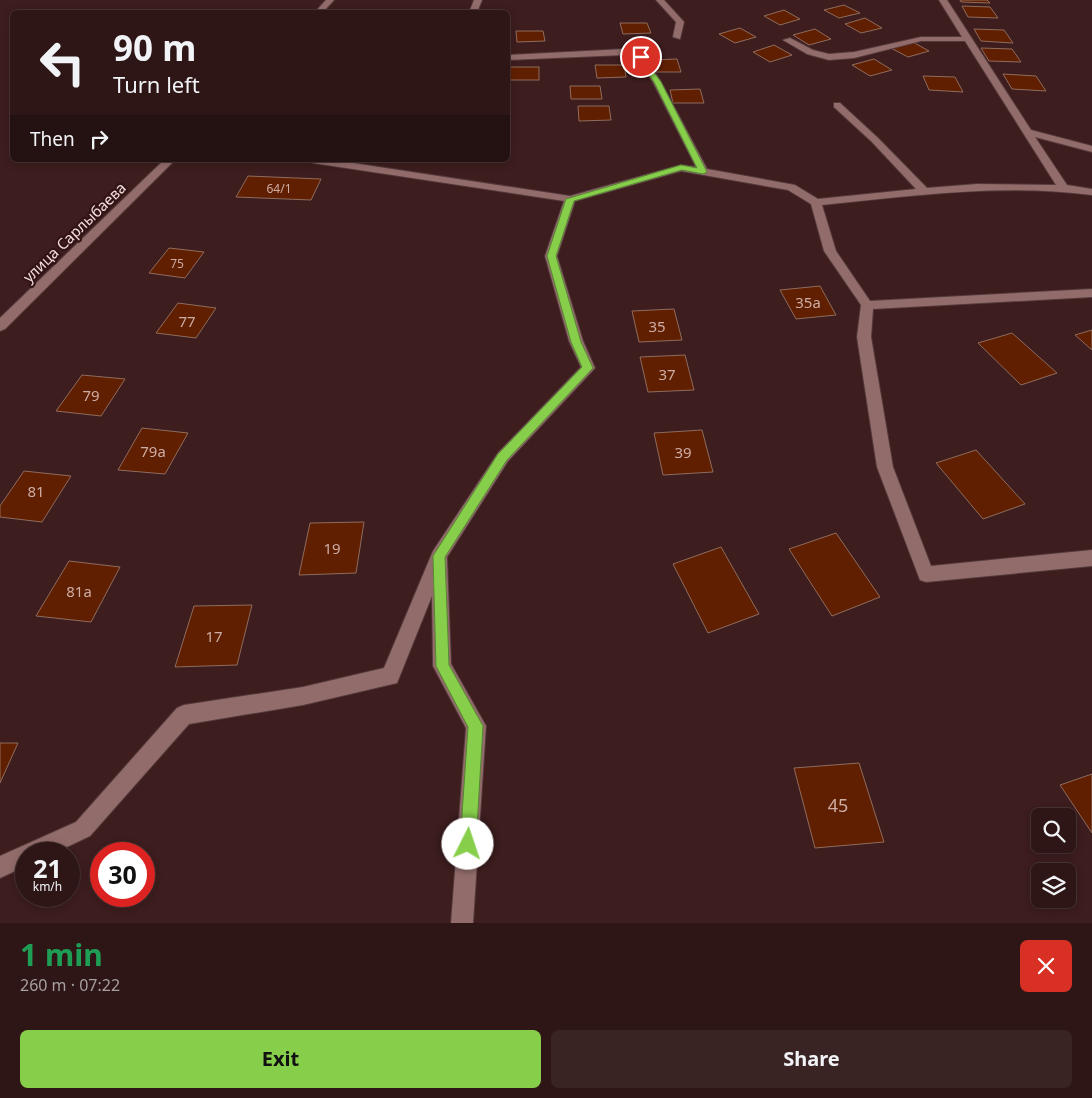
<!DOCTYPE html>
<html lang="en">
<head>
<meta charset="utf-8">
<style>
  :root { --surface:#2e1616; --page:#3a2323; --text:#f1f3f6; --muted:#a79fa1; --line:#493535; --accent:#87cf4b }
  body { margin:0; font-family:"Noto Sans",sans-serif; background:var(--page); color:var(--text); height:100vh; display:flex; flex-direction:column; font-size:19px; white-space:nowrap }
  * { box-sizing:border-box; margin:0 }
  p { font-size:16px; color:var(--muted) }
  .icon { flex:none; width:28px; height:28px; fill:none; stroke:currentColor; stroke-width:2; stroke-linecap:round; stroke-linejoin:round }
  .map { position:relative; height:923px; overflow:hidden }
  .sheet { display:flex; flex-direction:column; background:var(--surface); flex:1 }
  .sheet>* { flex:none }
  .hud { position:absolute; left:10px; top:10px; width:500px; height:152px; border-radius:8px; box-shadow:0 2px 8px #0003,0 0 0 1px var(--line); background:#2e1616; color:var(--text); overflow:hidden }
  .fabs { position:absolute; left:1031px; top:808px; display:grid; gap:10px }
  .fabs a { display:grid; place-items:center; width:45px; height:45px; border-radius:8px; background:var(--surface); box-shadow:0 2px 8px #0003,0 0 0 1px var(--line); font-size:25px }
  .speed { position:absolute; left:15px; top:842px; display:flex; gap:10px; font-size:25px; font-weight:700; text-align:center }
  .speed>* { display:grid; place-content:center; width:65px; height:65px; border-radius:50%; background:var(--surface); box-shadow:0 2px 8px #0003,0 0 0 1px var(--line); line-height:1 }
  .speed small { font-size:12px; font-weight:400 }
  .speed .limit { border:8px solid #d22; background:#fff; color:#111 }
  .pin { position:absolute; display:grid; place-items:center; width:42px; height:42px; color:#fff; margin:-21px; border:2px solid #fff; border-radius:50%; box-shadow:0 1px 5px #0007 }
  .me { position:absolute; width:55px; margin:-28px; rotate:4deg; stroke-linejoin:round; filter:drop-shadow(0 0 4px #0008) }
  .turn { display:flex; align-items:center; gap:18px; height:105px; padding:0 20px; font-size:22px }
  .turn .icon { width:65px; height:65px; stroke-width:2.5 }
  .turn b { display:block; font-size:35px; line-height:42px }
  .then { display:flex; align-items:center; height:48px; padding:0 20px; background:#0003; gap:10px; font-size:19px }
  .round { display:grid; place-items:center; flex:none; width:52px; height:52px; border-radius:8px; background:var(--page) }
  .overview { display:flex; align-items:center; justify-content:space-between; height:85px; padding:0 20px }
  h1 { font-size:30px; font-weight:700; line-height:38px; color:#1e9e55 }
  .action { display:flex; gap:10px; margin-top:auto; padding:10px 20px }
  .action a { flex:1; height:58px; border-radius:8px; background:var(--accent); color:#111; font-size:20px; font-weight:700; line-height:58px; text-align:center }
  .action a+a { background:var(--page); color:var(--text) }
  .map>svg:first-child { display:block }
  .building { fill:#601f00; stroke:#8f6c5e }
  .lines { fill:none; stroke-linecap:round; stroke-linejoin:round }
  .minor-casing { stroke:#54393b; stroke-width:2 }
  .minor { fill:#926c6b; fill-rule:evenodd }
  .route { fill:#87cf4b; stroke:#588731 }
  .labels { text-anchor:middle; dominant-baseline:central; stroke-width:4.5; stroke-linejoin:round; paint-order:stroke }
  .far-number-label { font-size:12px; fill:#ceada5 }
  .far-street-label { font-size:15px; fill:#f2dcdc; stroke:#321415 }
  .number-label { font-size:15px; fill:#ceada5 }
  .near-number-label { font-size:18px; fill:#ceada5 }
</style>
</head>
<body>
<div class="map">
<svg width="1092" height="923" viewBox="0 0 1092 923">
  <rect width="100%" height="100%" fill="#3d1d1e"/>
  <g class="building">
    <polygon points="960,0 987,0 990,3 961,2"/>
    <polygon points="844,5 860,13 839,18 824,10"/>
    <polygon points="962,6 990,7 998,18 968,17"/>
    <polygon points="784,10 800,19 780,25 764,16"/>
    <polygon points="865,18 882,28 861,33 845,24"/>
    <polygon points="620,23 647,23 651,33 623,34"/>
    <polygon points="740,28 756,37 735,43 719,34"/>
    <polygon points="815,29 831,39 809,45 793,35"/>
    <polygon points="974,29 1004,30 1013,43 981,41"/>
    <polygon points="516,31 543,31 545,41 517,42"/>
    <polygon points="911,41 929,51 908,57 889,47"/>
    <polygon points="774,45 792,55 770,62 753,52"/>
    <polygon points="981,48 1012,49 1021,62 989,61"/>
    <polygon points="677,59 681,72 652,72 649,60"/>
    <polygon points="874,59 892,70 870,76 852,65"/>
    <polygon points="595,65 624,65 626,77 597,78"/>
    <rect x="509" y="67" width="30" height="13"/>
    <polygon points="1003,74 1036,76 1046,91 1012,89"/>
    <polygon points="923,76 955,77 963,92 929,90"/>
    <polygon points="570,86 600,86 602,99 571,99"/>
    <polygon points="700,89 704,103 673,103 670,90"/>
    <polygon points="578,106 609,106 611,120 579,121"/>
    <polygon points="248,176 321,179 311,200 236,197"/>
    <polygon points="169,248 204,252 185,278 149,273"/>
    <polygon points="820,286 836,315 796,319 780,290"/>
    <polygon points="178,303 216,308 196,338 156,333"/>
    <polygon points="674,309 682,340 639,342 632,311"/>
    <polygon points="1092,330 1092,350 1075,335"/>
    <polygon points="1012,333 1057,373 1021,385 978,343"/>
    <polygon points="685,355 694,390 648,392 640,357"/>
    <polygon points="82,375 125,379 101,416 56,411"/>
    <polygon points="142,428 188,433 165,474 118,470"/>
    <polygon points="702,430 713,472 663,475 654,433"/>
    <polygon points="976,450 1025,504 983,519 936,463"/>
    <polygon points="24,471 71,476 42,522 0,517 0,506"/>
    <polygon points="364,522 356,573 299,575 310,523"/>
    <polygon points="836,533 880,597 832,616 789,549"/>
    <polygon points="721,547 759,614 708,633 673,564"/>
    <polygon points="69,561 120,567 91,622 36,616"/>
    <polygon points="252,605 237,665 175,667 194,606"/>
    <polygon points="0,743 18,743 0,783"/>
    <polygon points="859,763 884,842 815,848 794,768"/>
    <polygon points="1092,774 1092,833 1060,785"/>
  </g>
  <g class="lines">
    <defs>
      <g id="minor">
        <polygon points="326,0 334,0 323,12 315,12"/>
        <polygon points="474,0 482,0 478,10 474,12 470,10"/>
        <polygon points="656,0 664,0 684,22 680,39 673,37 676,22"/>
        <path d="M939 0H947L1031 130 1092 146V152L1035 137 1067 185 1092 189V195C1002 183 912 196 822 205L836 251 870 301 1092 289V297L873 309 871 337 893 467 931 566 1092 550V566L926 582 920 580 877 467 857 337 861 305 824 251 811 204 788 190 681 171 575 201 557 256 583 341 595 368 508 461 447 557 451 664 486 726 473 923H451L466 728 433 666 432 596 397 683 303 705 189 724 90 836 52 854H26V866L0 878V856L76 822 177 708 184 705 303 687 384 668 433 551 498 453 581 367 569 341 545 256 564 201 313 163 308 160H333L570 196 681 165 696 167 653 82 638 59 624 55 508 60V55L625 49 644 55 661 82 707 169 795 185 818 199 916 189 872 142 834 107V103H840L878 138 927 188 977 184 1056 185 965 41H921L854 58 829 60 807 54 783 40 790 38 813 50 829 54 854 52 921 37H962Z"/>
        <polygon points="164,160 175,160 5,329 0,331 0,318"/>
      </g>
    </defs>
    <use href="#minor" class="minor-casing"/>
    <use href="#minor" class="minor"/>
  </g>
  <polygon class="route" points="641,55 661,82 707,172 703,174 682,170 574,201 556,256 581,342 593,368 507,460 445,557 449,665 483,726 476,844 473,850 468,852 462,850 460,844 468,727 436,666 433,556 498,454 582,367 571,342 547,256 566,199 681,165 697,168 654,82 637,57"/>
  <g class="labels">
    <g class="far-number-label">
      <text x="279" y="188">64/1</text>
      <text x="177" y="263">75</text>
    </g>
    <g class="far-street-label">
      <text transform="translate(74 232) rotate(-44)">улица Сарлыбаева</text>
    </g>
    <g class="number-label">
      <text x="808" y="302">35а</text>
      <text x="187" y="321">77</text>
      <text x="657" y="326">35</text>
      <text x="667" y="374">37</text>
      <text x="91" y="395">79</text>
      <text x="153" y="451">79а</text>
      <text x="683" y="452">39</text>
      <text x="36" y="491">81</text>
      <text x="332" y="548">19</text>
      <text x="79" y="591">81а</text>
      <text x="214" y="636">17</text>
    </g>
    <g class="near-number-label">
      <text x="838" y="805">45</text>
    </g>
  </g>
</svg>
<div class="fabs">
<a><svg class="icon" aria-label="search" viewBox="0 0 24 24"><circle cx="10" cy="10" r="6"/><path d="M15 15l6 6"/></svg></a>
<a><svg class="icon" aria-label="layers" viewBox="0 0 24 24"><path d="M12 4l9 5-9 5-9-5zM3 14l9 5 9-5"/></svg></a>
</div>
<div class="speed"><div>21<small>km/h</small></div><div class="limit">30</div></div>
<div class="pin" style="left:641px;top:57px;background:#d93025"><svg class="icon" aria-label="arrive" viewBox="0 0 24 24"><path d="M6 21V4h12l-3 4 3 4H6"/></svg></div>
<svg class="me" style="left:468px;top:844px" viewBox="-20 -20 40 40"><circle r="19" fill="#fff"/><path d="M0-13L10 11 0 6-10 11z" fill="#87cf4b"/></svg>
<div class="hud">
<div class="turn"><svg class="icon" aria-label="left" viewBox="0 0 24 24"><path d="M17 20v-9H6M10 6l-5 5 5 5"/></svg><div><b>90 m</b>Turn left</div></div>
<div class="then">Then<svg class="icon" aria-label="right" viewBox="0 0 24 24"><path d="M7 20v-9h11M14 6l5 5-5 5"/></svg></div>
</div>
</div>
<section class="sheet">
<div class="overview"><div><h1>1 min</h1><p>260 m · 07:22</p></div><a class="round" style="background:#d93025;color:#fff"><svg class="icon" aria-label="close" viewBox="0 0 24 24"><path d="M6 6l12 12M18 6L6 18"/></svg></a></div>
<div class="action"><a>Exit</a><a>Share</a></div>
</section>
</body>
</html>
